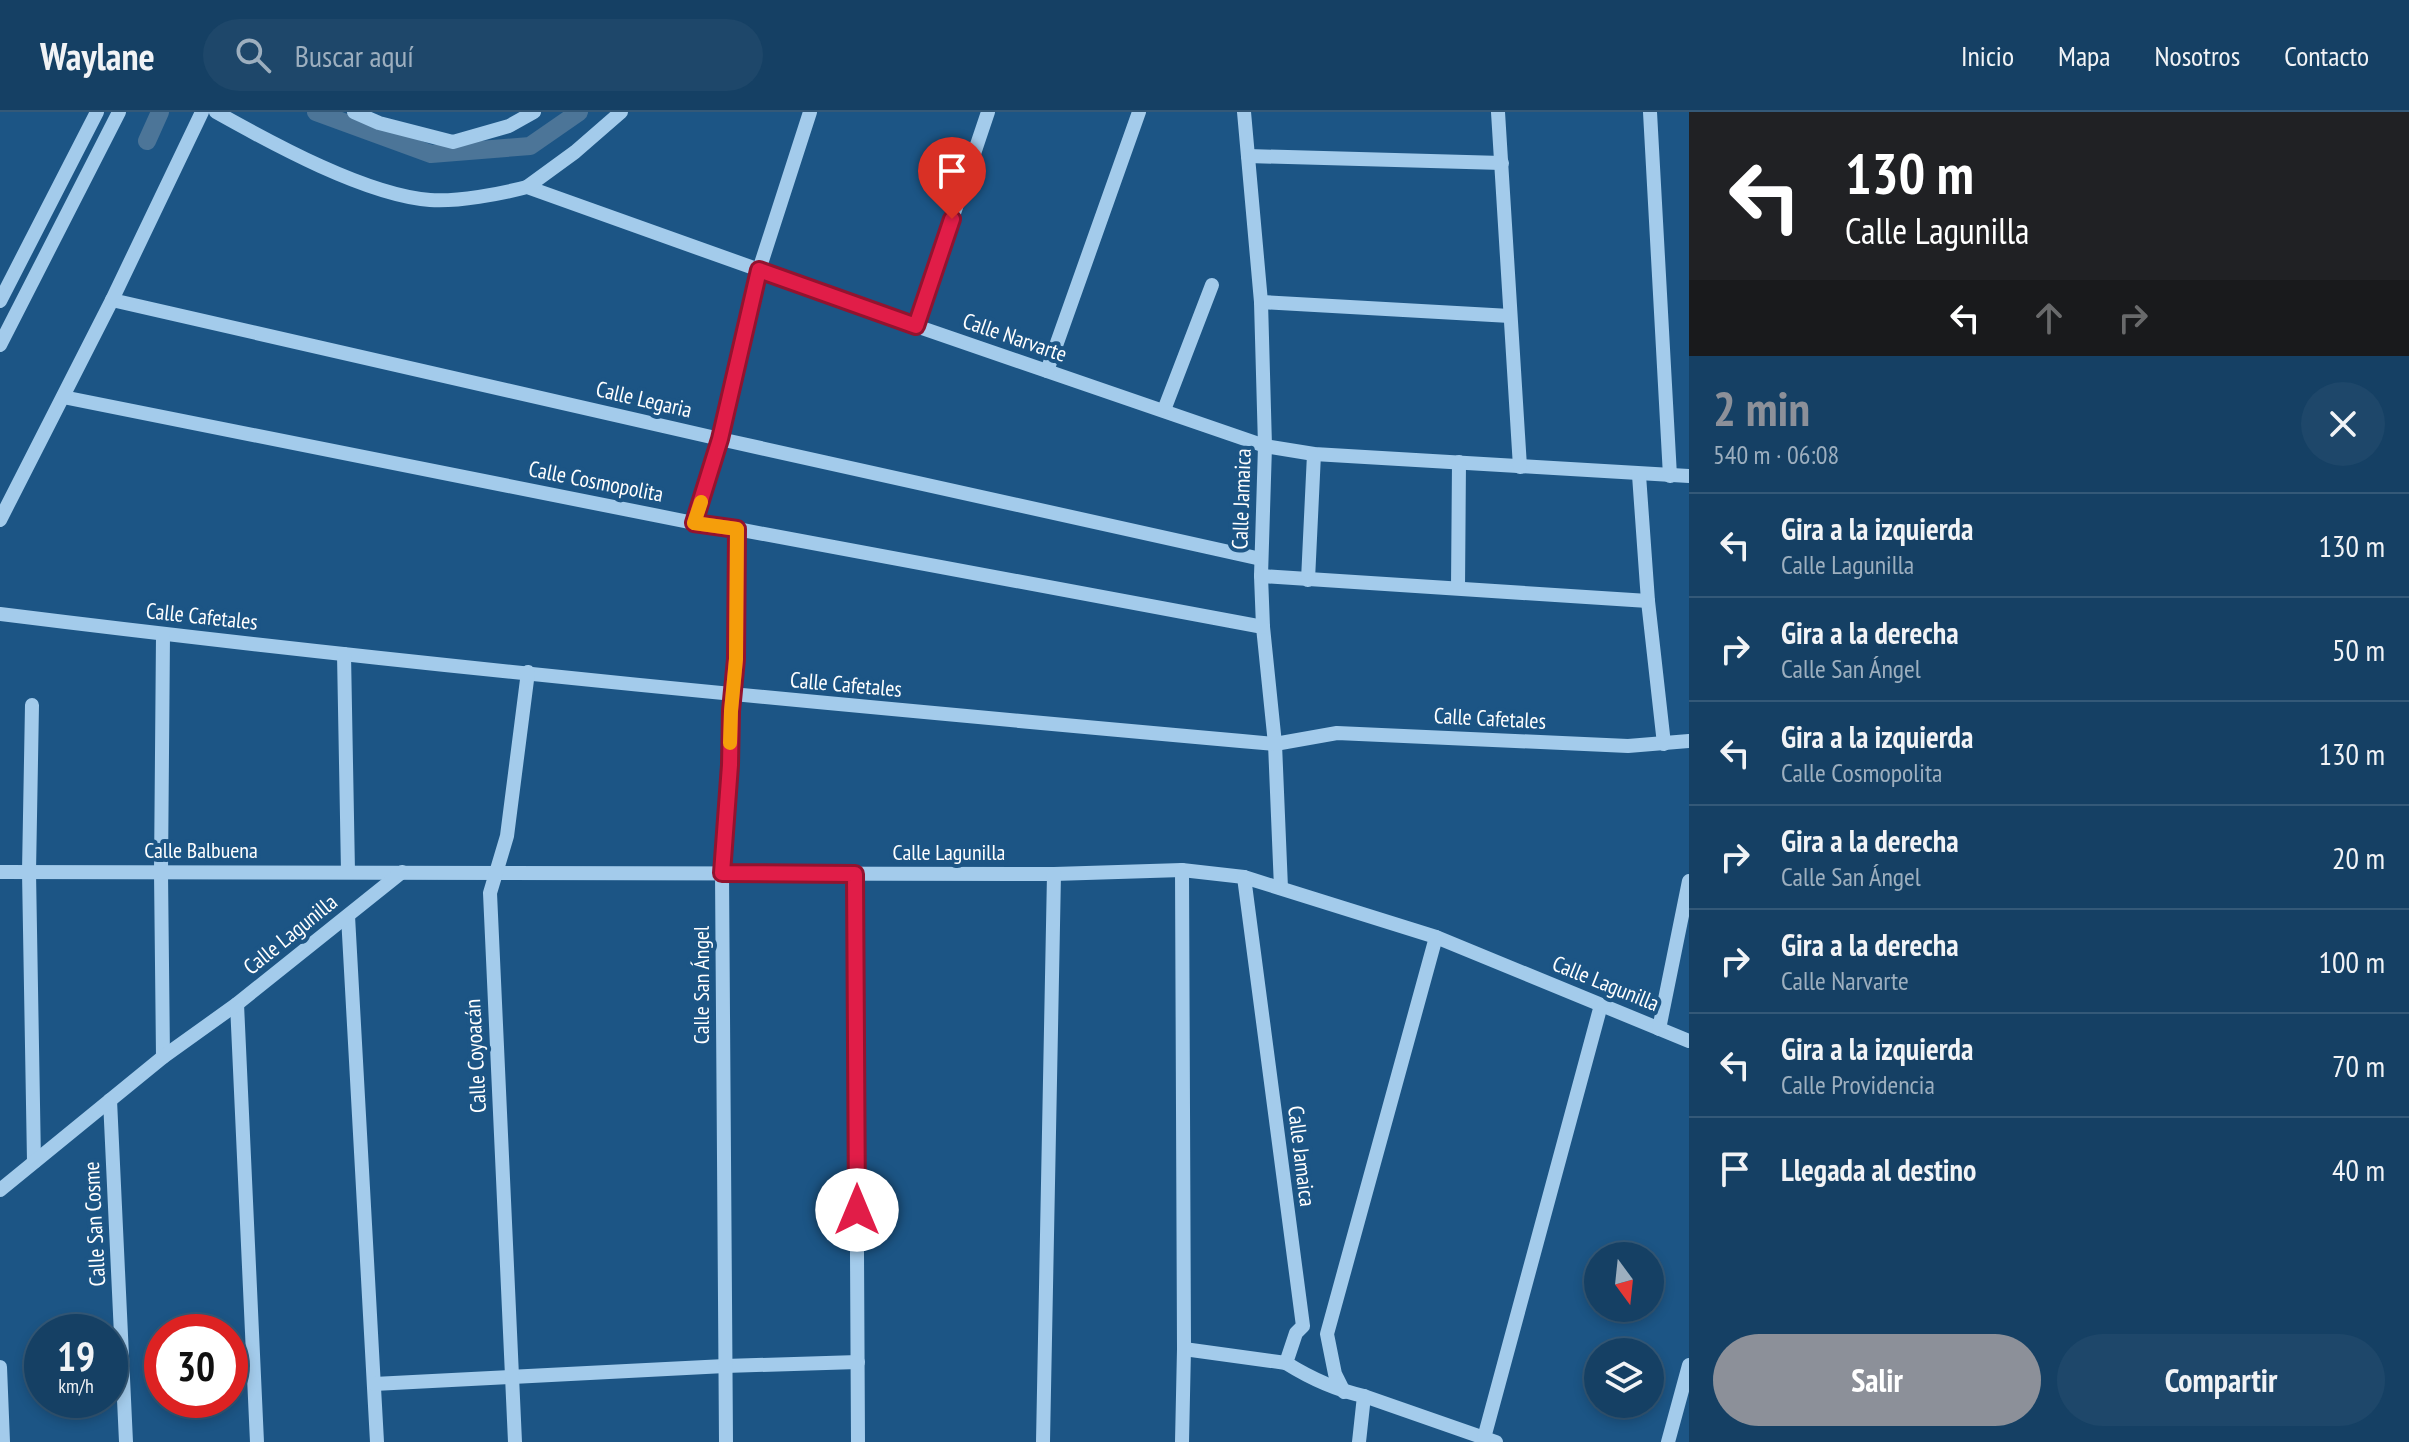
<!DOCTYPE html>
<html lang="es">
<head>
<meta charset="utf-8">
<style>
  :root { --surface:#154064; --page:#1e476a; --text:#f1f3f6; --muted:#9dafbf; --line:#345978; --accent:#8c9099 }
  body { margin:0; font-family:"PT Sans Narrow",sans-serif; background:var(--page); color:var(--text); height:100vh; display:flex; flex-direction:column; font-size:30px; white-space:nowrap }
  * { box-sizing:border-box; margin:0 }
  p { font-size:26px; color:var(--muted) }
  .icon { flex:none; width:44px; height:44px; fill:none; stroke:currentColor; stroke-width:2; stroke-linecap:round; stroke-linejoin:round }
  .map { position:relative; flex:1; overflow:hidden }
  .details { display:flex; flex-direction:column; background:var(--surface); width:720px }
  .details>* { flex:none }
  .banner { background:#202124; color:#fff; overflow:hidden }
  .needle { width:52px; rotate:165deg }
  .fabs { position:absolute; left:1584px; top:1130px; display:grid; gap:16px }
  .fabs a { display:grid; place-items:center; width:80px; height:80px; border-radius:50%; background:var(--surface); box-shadow:0 4px 12px #0003,0 0 0 2px var(--line); font-size:40px }
  .speed { position:absolute; left:24px; top:1202px; display:flex; gap:16px; font-size:40px; font-weight:700; text-align:center }
  .speed>* { display:grid; place-content:center; width:104px; height:104px; border-radius:50%; background:var(--surface); box-shadow:0 4px 12px #0003,0 0 0 2px var(--line); line-height:1 }
  .speed small { font-size:20px; font-weight:400 }
  .speed .limit { border:12px solid #d22; background:#fff; color:#111 }
  .pin { position:absolute; display:grid; place-items:center; width:68px; height:68px; color:#fff; margin:-82px -34px; border-radius:50% 50% 50% 0; rotate:-45deg; box-shadow:0 0 8px #0007 }
  .pin .icon { rotate:45deg }
  .me { position:absolute; width:88px; margin:-44px; rotate:0deg; stroke-linejoin:round; filter:drop-shadow(0 0 6px #0008) }
  .turn { display:flex; align-items:center; gap:28px; height:168px; padding:0 24px; font-size:36px }
  .turn .icon { width:104px; height:104px; stroke-width:2.5 }
  .turn b { display:block; font-size:56px; line-height:68px }
  .lanes { display:flex; align-items:center; height:76px; padding:0 24px; background:#0003; justify-content:center; gap:40px; direction:ltr }
  .lanes .off { opacity:.35 }
  .round { display:grid; place-items:center; flex:none; width:84px; height:84px; border-radius:42px; background:var(--page) }
  .summary { display:flex; align-items:center; justify-content:space-between; height:136px; padding:0 24px }
  h1 { font-size:48px; font-weight:700; line-height:60px; color:var(--accent) }
  .action { display:flex; gap:16px; margin-top:auto; padding:16px 24px }
  .action a { flex:1; height:92px; border-radius:48px; background:var(--accent); color:#fff; font-size:32px; font-weight:700; line-height:92px; text-align:center }
  .action a+a { background:var(--page); color:var(--text) }
  ul { padding:0; list-style:none }
  li { display:flex; align-items:center; gap:24px; height:104px; padding:0 24px; border-top:2px solid var(--line) }
  li div { flex:1 }
  li b { display:block; font-size:30px }
  li em { font-style:normal }
  header { display:flex; align-items:center; gap:48px; box-sizing:border-box; height:112px; padding:0 40px; background:var(--surface); border-bottom:2px solid var(--line) }
  header strong { font-size:38px }
  nav { display:flex; gap:44px; margin-inline-start:auto; font-size:28px }
  .search { width:560px; height:72px; background:var(--page); display:flex; align-items:center; gap:20px; box-sizing:border-box; padding:0 28px; border-radius:44px; color:var(--muted); font-size:30px }
  main { display:flex; flex:1; min-height:0 }
  .map>svg:first-child { display:block }
  .lines { fill:none; stroke-linecap:round; stroke-linejoin:round }
  .canal { stroke:#4c7598; stroke-width:18 }
  .minor { stroke:#a3cbeb; stroke-width:14 }
  .route-casing { stroke:#92132f; stroke-width:20 }
  .route { stroke:#e11d48; stroke-width:14 }
  .slow { stroke:#f59e0b; stroke-width:14 }
  .labels { text-anchor:middle; dominant-baseline:central; stroke-width:8; stroke-linejoin:round; paint-order:stroke }
  .street-label { font-size:22px; fill:#fff; stroke:#1c5585 }
</style>
</head>
<body>
<header>
<strong>Waylane</strong>
<div class="search"><svg class="icon" aria-label="search" viewBox="0 0 24 24"><circle cx="10" cy="10" r="6"/><path d="M15 15l6 6"/></svg>Buscar aquí</div>
<nav><a>Inicio</a><a>Mapa</a><a>Nosotros</a><a>Contacto</a></nav>
</header>
<main>
<div class="map">
<svg width="1689" height="1330" viewBox="0 0 1689 1330">
  <rect width="100%" height="100%" fill="#1c5585"/>
  <g class="lines">
    <g class="canal">
      <polyline points="316,0 431,42 530,34 579,0"/>
      <polyline points="147,29 160,0"/>
    </g>
    <g class="minor">
      <path d="M216 0C273 32 366 83 430 88 458 90 500 82 527 75L916 214 1265 334 1314 342 1689 364"/>
      <polyline points="354,0 379,11 453,30 509,14 534,0"/>
      <polyline points="1244,0 1261,190 1265,334 1261,464 1263,515 1275,632 1281,776"/>
      <polyline points="1498,0 1520,355"/>
      <polyline points="1650,0 1670,364"/>
      <polyline points="1248,44 1502,51"/>
      <polyline points="527,75 575,40 621,0"/>
      <polyline points="112,188 720,327 1261,447"/>
      <polyline points="0,189 97,0"/>
      <polyline points="1261,190 1510,204"/>
      <polyline points="916,214 988,0"/>
      <polyline points="0,233 119,0"/>
      <polyline points="1047,259 1139,0"/>
      <polyline points="63,285 694,411 737,417 1263,515"/>
      <polyline points="1164,298 1212,173"/>
      <polyline points="1639,363 1648,489 1664,632"/>
      <polyline points="0,408 112,188 202,0"/>
      <polyline points="694,411 720,327 759,158 810,0"/>
      <polyline points="1261,464 1648,489"/>
      <polyline points="1308,468 1314,342"/>
      <polyline points="1458,476 1459,350"/>
      <path d="M0 502C424 555 849 594 1275 632L1337 621 1628 634 1689 629"/>
      <polyline points="163,523 161,760 163,945"/>
      <polyline points="344,542 348,760"/>
      <polyline points="32,593 29,760 34,1050"/>
      <polyline points="0,760 1054,762 1182,758 1244,765 1436,825 1689,929"/>
      <polyline points="855,762 858,1330"/>
      <path d="M1244 765 1303 1214 1296 1221 1286 1251C1310 1266 1336 1278 1364 1284L1496 1330"/>
      <polyline points="348,804 377,1330"/>
      <polyline points="237,892 257,1330"/>
      <polyline points="1659,917 1689,769"/>
      <polyline points="110,988 126,1330"/>
      <polyline points="0,1078 163,945 237,892 402,760"/>
      <polyline points="1184,1237 1286,1251"/>
      <polyline points="0,1255 3,1330"/>
      <polyline points="374,1272 725,1254 858,1250"/>
      <polyline points="1344,1280 1335,1262 1327,1222 1436,825"/>
      <polyline points="1484,1326 1601,893"/>
      <polyline points="515,1330 490,781 507,724 528,560"/>
      <polyline points="726,1330 722,761 730,653 731,599 736,547 737,417"/>
      <polyline points="1043,1330 1054,762"/>
      <polyline points="1182,1330 1184,1237 1182,758"/>
      <polyline points="1359,1330 1364,1284"/>
      <polyline points="1668,1330 1689,1253"/>
    </g>
  </g>
  <g class="lines">
    <defs>
      <polyline id="route" points="857,1098 855,762 722,761 730,653 731,599 736,547 737,417 694,411 720,327 759,158 916,214 952,107"/>
    </defs>
    <use href="#route" class="route-casing"/>
    <use href="#route" class="route"/>
    <polyline class="slow" points="701,390 694,411 737,417 736,547 731,599 730,631"/>
  </g>
  <g class="labels">
    <g class="street-label">
      <text transform="translate(1015 225) rotate(19)">Calle Narvarte</text>
      <text transform="translate(644 287) rotate(13)">Calle Legaria</text>
      <text transform="translate(596 369) rotate(11)">Calle Cosmopolita</text>
      <text transform="translate(1241 387) rotate(-88)">Calle Jamaica</text>
      <text transform="translate(202 504) rotate(6)">Calle Cafetales</text>
      <text transform="translate(846 572) rotate(5)">Calle Cafetales</text>
      <text transform="translate(1490 606) rotate(3)">Calle Cafetales</text>
      <text x="201" y="738">Calle Balbuena</text>
      <text x="949" y="740">Calle Lagunilla</text>
      <text transform="translate(290 822) rotate(-39)">Calle Lagunilla</text>
      <text transform="translate(1606 871) rotate(22)">Calle Lagunilla</text>
      <text transform="translate(701 873) rotate(-90)">Calle San Ángel</text>
      <text transform="translate(475 944) rotate(-93)">Calle Coyoacán</text>
      <text transform="translate(1302 1044) rotate(83)">Calle Jamaica</text>
      <text transform="translate(94 1112) rotate(-93)">Calle San Cosme</text>
    </g>
  </g>
</svg>
<div class="fabs">
<a><svg class="needle" viewBox="-14 -14 28 28"><path d="M0-13l5 13h-10z" fill="#e53935"/><path d="M0 13l5-13h-10z" fill="#9dafbf"/></svg></a>
<a><svg class="icon" aria-label="layers" viewBox="0 0 24 24"><path d="M12 4l9 5-9 5-9-5zM3 14l9 5 9-5"/></svg></a>
</div>
<div class="speed"><div>19<small>km/h</small></div><div class="limit">30</div></div>
<div class="pin" style="left:952px;top:107px;background:#d93025"><svg class="icon" aria-label="arrive" viewBox="0 0 24 24"><path d="M6 21V4h12l-3 4 3 4H6"/></svg></div>
<svg class="me" style="left:857px;top:1098px" viewBox="-20 -20 40 40"><circle r="19" fill="#fff"/><path d="M0-13L10 11 0 6-10 11z" fill="#e11d48"/></svg>
</div>
<section class="details">
<div class="banner">
<div class="turn"><svg class="icon" aria-label="left" viewBox="0 0 24 24"><path d="M17 20v-9H6M10 6l-5 5 5 5"/></svg><div><b>130 m</b>Calle Lagunilla</div></div>
<div class="lanes"><svg class="icon" aria-label="left" viewBox="0 0 24 24"><path d="M17 20v-9H6M10 6l-5 5 5 5"/></svg><svg class="icon off" aria-label="ahead" viewBox="0 0 24 24"><path d="M12 20V5M6 11l6-6 6 6"/></svg><svg class="icon off" aria-label="right" viewBox="0 0 24 24"><path d="M7 20v-9h11M14 6l5 5-5 5"/></svg></div>
</div>
<div class="summary"><div><h1>2 min</h1><p>540 m · 06:08</p></div><a class="round"><svg class="icon" aria-label="close" viewBox="0 0 24 24"><path d="M6 6l12 12M18 6L6 18"/></svg></a></div>
<ul>
<li><svg class="icon" aria-label="left" viewBox="0 0 24 24"><path d="M17 20v-9H6M10 6l-5 5 5 5"/></svg><div><b>Gira a la izquierda</b><p>Calle Lagunilla</p></div><em>130 m</em></li>
<li><svg class="icon" aria-label="right" viewBox="0 0 24 24"><path d="M7 20v-9h11M14 6l5 5-5 5"/></svg><div><b>Gira a la derecha</b><p>Calle San Ángel</p></div><em>50 m</em></li>
<li><svg class="icon" aria-label="left" viewBox="0 0 24 24"><path d="M17 20v-9H6M10 6l-5 5 5 5"/></svg><div><b>Gira a la izquierda</b><p>Calle Cosmopolita</p></div><em>130 m</em></li>
<li><svg class="icon" aria-label="right" viewBox="0 0 24 24"><path d="M7 20v-9h11M14 6l5 5-5 5"/></svg><div><b>Gira a la derecha</b><p>Calle San Ángel</p></div><em>20 m</em></li>
<li><svg class="icon" aria-label="right" viewBox="0 0 24 24"><path d="M7 20v-9h11M14 6l5 5-5 5"/></svg><div><b>Gira a la derecha</b><p>Calle Narvarte</p></div><em>100 m</em></li>
<li><svg class="icon" aria-label="left" viewBox="0 0 24 24"><path d="M17 20v-9H6M10 6l-5 5 5 5"/></svg><div><b>Gira a la izquierda</b><p>Calle Providencia</p></div><em>70 m</em></li>
<li><svg class="icon" aria-label="arrive" viewBox="0 0 24 24"><path d="M6 21V4h12l-3 4 3 4H6"/></svg><div><b>Llegada al destino</b></div><em>40 m</em></li>
</ul>
<div class="action"><a>Salir</a><a>Compartir</a></div>
</section>
</main>
</body>
</html>
